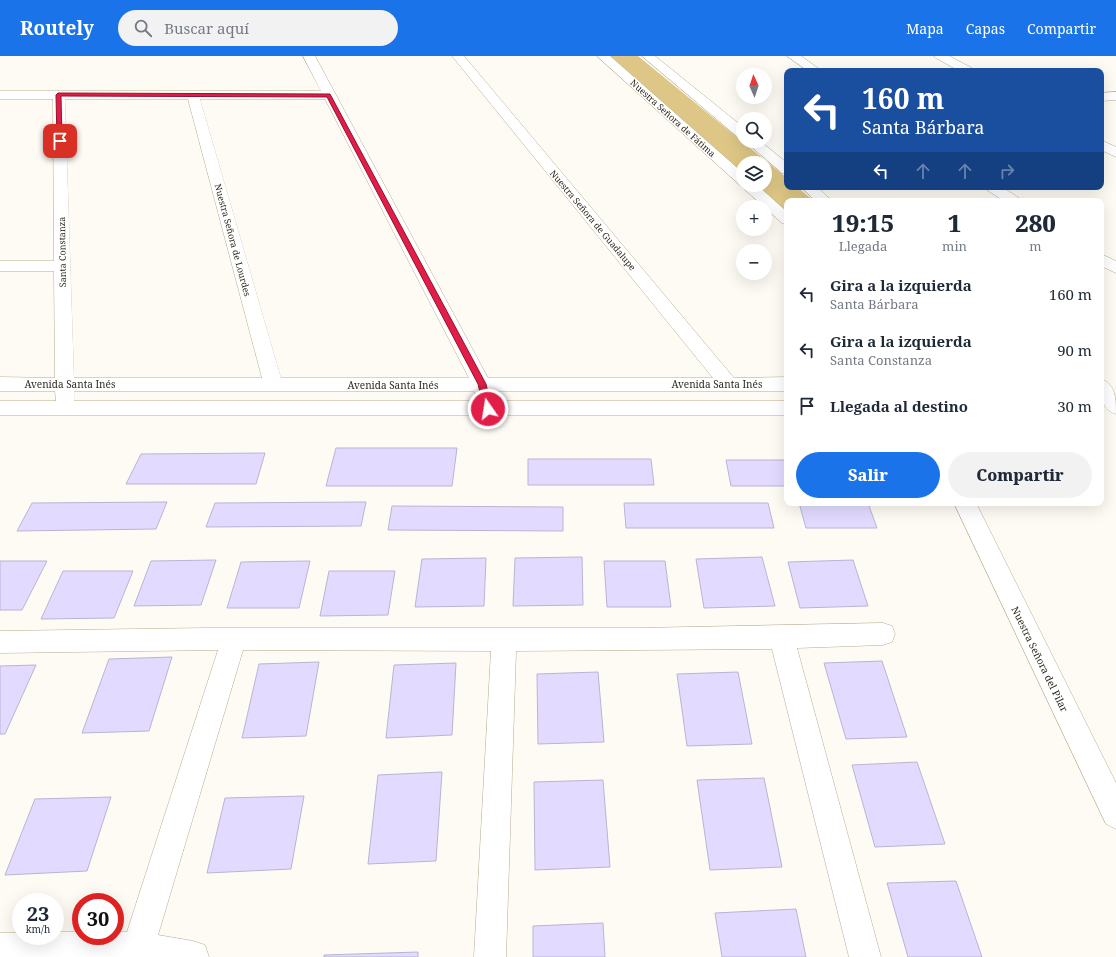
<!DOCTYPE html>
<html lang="es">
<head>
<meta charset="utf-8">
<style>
  :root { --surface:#fff; --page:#f2f2f3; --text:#1f2937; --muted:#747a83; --accent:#1a73e8 }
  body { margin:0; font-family:"Noto Serif",serif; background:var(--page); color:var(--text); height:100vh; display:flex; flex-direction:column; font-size:15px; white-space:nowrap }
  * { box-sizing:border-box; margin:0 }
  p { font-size:13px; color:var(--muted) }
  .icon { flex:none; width:22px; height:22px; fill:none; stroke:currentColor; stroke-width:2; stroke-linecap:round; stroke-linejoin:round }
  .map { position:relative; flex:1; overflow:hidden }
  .side { position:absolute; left:784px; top:142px; width:320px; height:308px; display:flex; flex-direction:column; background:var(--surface); border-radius:8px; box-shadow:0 4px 16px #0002 }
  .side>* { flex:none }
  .banner { position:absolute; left:784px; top:12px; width:320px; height:122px; border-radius:8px; box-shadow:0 4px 16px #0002; background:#1a4fa0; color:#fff; overflow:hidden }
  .needle { width:26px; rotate:357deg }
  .buttons { position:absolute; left:736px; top:12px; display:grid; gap:8px }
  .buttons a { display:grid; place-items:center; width:36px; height:36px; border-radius:50%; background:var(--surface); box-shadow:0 4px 16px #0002; font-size:20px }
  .speed { position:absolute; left:12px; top:837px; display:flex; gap:8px; font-size:20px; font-weight:700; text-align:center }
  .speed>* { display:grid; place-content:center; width:52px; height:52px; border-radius:50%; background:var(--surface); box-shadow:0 4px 16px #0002; line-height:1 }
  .speed small { font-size:10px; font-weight:400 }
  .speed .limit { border:6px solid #d22; background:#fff; color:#111 }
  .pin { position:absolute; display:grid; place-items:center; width:34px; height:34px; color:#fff; margin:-17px; border-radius:8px; box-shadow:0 2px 6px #0006 }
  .me { position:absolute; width:44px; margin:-22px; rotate:347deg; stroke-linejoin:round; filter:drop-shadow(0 0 3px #0008) }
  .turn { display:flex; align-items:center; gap:14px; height:84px; padding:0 12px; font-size:18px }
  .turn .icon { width:52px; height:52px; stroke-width:2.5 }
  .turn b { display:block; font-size:28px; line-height:34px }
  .lanes { display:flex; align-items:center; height:38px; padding:0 12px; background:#0003; justify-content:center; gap:20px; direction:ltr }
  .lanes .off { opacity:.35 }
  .eta { display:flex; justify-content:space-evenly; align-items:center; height:68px; text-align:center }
  .eta b { font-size:24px; font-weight:800; line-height:28px }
  .action { display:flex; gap:8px; margin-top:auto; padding:8px 12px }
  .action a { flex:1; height:46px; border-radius:24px; background:var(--accent); color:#fff; font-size:16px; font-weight:800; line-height:46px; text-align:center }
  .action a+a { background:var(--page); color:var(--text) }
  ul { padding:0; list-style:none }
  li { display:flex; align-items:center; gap:12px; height:56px; padding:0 12px }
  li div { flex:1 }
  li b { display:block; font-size:15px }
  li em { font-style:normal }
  header { display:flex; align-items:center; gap:24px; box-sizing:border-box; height:56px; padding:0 20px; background:var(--accent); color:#fff }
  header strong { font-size:19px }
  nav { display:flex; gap:22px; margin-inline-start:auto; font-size:14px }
  .search { width:280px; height:36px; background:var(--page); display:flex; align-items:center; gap:10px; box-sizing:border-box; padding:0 14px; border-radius:22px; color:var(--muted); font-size:15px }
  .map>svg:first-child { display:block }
  .green { fill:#dec786 }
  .building { fill:#e2dbff; stroke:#b9b4d3 }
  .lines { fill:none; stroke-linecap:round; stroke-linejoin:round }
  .minor-casing { stroke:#b7ac8d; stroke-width:1 }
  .minor { fill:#fff; fill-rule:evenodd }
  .route { fill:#e11d48; stroke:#92132f }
  .labels { text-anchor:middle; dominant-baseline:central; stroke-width:3; stroke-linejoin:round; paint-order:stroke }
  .far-street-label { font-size:9px; fill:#2f2b1e; stroke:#fff }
  .street-label { font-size:10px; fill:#2f2b1e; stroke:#fff }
</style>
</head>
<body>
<header>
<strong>Routely</strong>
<div class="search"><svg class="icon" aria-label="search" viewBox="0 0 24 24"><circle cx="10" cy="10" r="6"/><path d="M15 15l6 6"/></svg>Buscar aquí</div>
<nav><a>Mapa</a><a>Capas</a><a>Compartir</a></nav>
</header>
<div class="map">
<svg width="1116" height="901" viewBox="0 0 1116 901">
  <rect width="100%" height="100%" fill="#fefbf5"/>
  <polygon class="green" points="608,0 638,0 787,122 787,131 797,131 814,145 787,145 787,156 756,129 765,129 765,107 743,107 743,118"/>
  <g class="building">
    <polygon points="336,392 457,392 452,430 326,430"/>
    <polygon points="265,397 256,428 126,428 141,398"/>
    <polygon points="528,403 651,403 654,429 528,429"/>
    <polygon points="726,404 787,404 787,430 731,430"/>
    <polygon points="167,446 156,473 17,475 32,447"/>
    <polygon points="366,446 361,470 206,471 215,447"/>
    <polygon points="624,447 768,447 774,472 626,472"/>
    <polygon points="799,447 868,447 877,472 806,472"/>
    <polygon points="392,450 563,451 563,475 388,474"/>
    <polygon points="582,501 583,549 513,550 515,502"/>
    <polygon points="762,501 775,550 704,552 696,503"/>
    <polygon points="486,502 484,550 415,551 422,503"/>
    <polygon points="216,504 201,549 134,550 151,505"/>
    <polygon points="853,504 868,550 800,552 788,506"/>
    <polygon points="0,505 47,505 22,554 0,554"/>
    <polygon points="310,505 299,552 227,552 241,506"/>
    <polygon points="604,505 665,505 671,551 607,551"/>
    <polygon points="63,515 133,515 114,562 41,563"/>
    <polygon points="329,515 395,515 388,559 320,560"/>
    <polygon points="172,601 149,675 82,677 109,603"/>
    <polygon points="882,605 907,681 846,683 824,607"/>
    <polygon points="319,606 306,680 242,682 259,608"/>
    <polygon points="456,607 452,679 386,682 394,609"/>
    <polygon points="36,609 5,678 0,678 0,610"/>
    <polygon points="598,616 604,686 538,688 537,618"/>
    <polygon points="738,616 752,688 687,690 677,618"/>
    <polygon points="917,706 945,788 875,791 852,709"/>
    <polygon points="442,716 436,805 368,808 378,719"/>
    <polygon points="764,722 782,811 710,814 697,724"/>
    <polygon points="603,724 610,811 535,814 534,726"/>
    <polygon points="304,740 291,813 207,817 225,742"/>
    <polygon points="111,741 87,815 5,819 35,743"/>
    <polygon points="956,825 982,901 908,901 887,827"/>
    <polygon points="796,853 806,901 722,901 715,857"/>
    <polygon points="603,867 605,901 533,901 533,870"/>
    <polygon points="418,896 418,901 324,901 324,899"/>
  </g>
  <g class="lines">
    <defs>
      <g id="minor">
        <path d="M303 0H315L488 322H713L452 0H464L734 322 787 321V335H493L495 340 491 345H787V359H0V345H56L55 335H0V321L55 322 54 215H0V205H54L53 43H0V35H321ZM65 43H188L262 322H74ZM200 43H325L469 322H281ZM74 335H474L479 345H74Z"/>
        <polygon points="597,0 610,0 743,117 743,129 757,129 787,156 787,169 782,167"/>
        <polygon points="642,0 655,0 743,71 743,82 738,81"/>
        <polygon points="787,0 801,0 822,15 808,15"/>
        <polygon points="934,0 949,0 972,12 974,15 959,15 936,2"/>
        <polygon points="1116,36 1116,44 1101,45 1101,37"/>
        <polygon points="1101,84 1116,91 1116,101 1101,94"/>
        <polygon points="745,85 760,85 787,107 787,118 782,117"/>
        <polygon points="801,131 817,131 832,145 816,145"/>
        <polygon points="985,131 1002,131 1019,142 1021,145 1004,145 987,134"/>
        <polygon points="1101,198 1116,205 1116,217 1101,210"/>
        <path d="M1101 323C1116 328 1116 343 1116 358 1100 353 1101 338 1101 323Z"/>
        <polygon points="954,447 976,447 1116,727 1116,773 1106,768"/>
        <polygon points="883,567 892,570 895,578 892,586 883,589 797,592 881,901 849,901 772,593 516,595 506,901 474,901 491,595 243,594 158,879 193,885 205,889 209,901 0,901 0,877 21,877 21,880 55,880 55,876 81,876 81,880 115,880 115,876 127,876 218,594 0,597 0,575 206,572 640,572"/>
      </g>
    </defs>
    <use href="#minor" class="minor-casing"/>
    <use href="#minor" class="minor"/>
  </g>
  <polygon class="route" points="58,37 330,38 486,328 492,353 491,355 485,355 484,353 478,328 327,41 61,40 62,85 60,87 57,85 56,39"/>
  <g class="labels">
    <g class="far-street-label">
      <text transform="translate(673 62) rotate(42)">Nuestra Señora de Fátima</text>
      <text transform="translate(593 164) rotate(50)">Nuestra Señora de Guadalupe</text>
      <text transform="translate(233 184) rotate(75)">Nuestra Señora de Lourdes</text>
      <text transform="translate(62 196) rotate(-91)">Santa Constanza</text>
    </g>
    <g class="street-label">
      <text x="70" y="328">Avenida Santa Inés</text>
      <text x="717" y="328">Avenida Santa Inés</text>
      <text x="393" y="329">Avenida Santa Inés</text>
      <text transform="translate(1040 603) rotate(64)">Nuestra Señora del Pilar</text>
    </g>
  </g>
</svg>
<div class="buttons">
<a><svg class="needle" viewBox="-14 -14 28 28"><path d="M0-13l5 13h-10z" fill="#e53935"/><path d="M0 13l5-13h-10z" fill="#747a83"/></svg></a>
<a><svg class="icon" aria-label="search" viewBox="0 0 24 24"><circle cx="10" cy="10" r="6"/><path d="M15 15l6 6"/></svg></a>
<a><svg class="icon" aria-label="layers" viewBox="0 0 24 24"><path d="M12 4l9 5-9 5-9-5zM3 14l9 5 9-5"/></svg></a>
<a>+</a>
<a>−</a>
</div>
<div class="speed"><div>23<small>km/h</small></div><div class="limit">30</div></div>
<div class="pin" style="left:60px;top:85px;background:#d93025"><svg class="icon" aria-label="arrive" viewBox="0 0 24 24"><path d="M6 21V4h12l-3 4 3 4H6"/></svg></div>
<svg class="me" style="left:488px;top:353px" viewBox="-20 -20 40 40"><circle r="17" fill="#e11d48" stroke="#fff" stroke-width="3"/><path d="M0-11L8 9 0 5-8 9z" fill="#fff"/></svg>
<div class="banner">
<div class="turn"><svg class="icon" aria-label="left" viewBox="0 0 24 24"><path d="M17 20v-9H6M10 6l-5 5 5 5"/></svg><div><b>160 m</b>Santa Bárbara</div></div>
<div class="lanes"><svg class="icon" aria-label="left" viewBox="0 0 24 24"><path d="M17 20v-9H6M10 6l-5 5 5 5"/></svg><svg class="icon off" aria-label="ahead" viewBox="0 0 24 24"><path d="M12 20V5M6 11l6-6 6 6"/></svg><svg class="icon off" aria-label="ahead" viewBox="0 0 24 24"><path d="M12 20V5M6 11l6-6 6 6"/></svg><svg class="icon off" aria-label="right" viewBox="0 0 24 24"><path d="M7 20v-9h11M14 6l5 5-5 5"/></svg></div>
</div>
<section class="side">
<div class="eta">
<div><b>19:15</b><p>Llegada</p></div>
<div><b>1</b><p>min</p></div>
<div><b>280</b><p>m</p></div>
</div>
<ul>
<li><svg class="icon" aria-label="left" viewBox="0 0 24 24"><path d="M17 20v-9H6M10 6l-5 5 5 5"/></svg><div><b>Gira a la izquierda</b><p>Santa Bárbara</p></div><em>160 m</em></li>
<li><svg class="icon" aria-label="left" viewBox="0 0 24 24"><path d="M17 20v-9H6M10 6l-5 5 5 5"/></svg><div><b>Gira a la izquierda</b><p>Santa Constanza</p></div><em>90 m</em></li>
<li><svg class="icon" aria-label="arrive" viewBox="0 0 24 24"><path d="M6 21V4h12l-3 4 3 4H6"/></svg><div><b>Llegada al destino</b></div><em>30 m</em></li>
</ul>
<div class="action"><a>Salir</a><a>Compartir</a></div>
</section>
</div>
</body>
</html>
